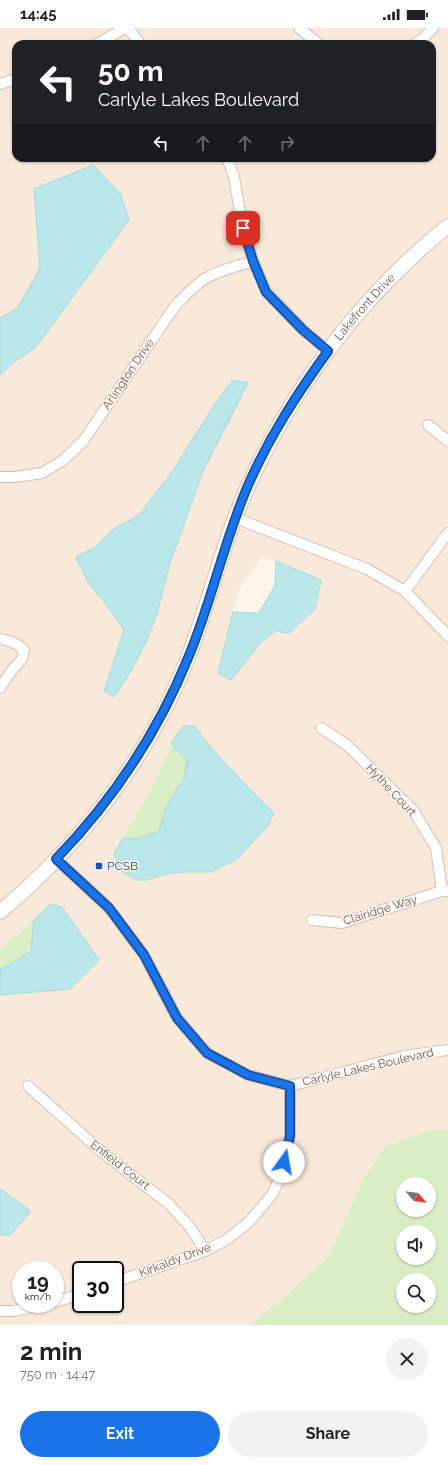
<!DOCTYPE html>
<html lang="en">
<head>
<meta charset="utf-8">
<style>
  :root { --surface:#fff; --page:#f2f2f2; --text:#222; --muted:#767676; --accent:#1a73e8 }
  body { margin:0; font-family:Raleway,sans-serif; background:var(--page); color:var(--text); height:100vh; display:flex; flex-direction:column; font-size:15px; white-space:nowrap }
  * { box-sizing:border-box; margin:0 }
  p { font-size:13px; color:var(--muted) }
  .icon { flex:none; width:22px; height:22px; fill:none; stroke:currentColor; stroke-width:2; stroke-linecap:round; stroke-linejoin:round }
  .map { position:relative; height:1297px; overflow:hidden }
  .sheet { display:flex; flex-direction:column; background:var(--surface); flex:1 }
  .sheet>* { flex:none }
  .top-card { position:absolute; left:12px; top:12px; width:424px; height:122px; border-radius:12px; box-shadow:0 1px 3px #0004; background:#202124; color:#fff; overflow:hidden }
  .needle { width:26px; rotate:118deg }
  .fabs { position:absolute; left:396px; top:1149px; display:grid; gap:8px }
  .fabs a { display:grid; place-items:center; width:40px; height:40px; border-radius:50%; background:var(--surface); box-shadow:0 1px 3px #0004; font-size:20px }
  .speed { position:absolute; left:12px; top:1233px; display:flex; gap:8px; font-size:20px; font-weight:700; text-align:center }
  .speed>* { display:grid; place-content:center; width:52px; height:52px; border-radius:50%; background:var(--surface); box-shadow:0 1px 3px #0004; line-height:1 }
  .speed small { font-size:10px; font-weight:400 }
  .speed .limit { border:2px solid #111; border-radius:6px; background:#fff; color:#111 }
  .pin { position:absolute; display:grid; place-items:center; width:34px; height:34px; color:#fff; margin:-17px; border-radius:8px; box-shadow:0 2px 6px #0006 }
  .me { position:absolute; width:44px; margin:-22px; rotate:13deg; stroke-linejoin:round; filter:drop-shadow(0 0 3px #0008) }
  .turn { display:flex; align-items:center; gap:14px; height:84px; padding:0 20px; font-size:18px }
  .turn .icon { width:52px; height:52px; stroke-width:2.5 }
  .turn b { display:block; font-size:28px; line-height:34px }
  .lanes { display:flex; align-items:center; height:38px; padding:0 20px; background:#0003; justify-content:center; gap:20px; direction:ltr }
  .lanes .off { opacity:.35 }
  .round { display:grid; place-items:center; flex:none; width:42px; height:42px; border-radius:21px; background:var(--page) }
  .overview { display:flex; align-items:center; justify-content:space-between; height:68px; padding:0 20px }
  h1 { font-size:24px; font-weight:700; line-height:30px }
  .primary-button { display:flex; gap:8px; margin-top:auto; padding:8px 20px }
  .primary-button a { flex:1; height:46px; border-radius:24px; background:var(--accent); color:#fff; font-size:16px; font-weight:700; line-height:46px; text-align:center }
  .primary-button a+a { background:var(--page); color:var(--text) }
  .status { display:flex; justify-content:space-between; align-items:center; height:28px; padding:0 20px; background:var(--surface); direction:ltr }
  .status svg { height:11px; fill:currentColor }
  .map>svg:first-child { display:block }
  .residential { fill:#f9e9db; fill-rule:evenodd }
  .green { fill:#daeec6; fill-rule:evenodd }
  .water { fill:#bce7ea; stroke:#a1d9dd }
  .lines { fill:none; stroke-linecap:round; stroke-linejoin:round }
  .street-casing { stroke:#d5beb1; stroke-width:12 }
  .secondary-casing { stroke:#dabfb0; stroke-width:16 }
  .street { stroke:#fff; stroke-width:10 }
  .secondary { stroke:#fff; stroke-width:14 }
  .route-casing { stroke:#114b97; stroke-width:10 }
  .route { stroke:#1a73e8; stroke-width:7 }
  .transit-dot { fill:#1a4fb4; stroke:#fff9f3; stroke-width:1.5 }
  .labels { text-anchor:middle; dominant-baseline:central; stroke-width:3; stroke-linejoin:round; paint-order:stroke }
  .street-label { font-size:12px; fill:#7c584a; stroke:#fff9f3 }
  .transit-label { font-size:12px; fill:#164399; stroke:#fff9f3; text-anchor:start }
</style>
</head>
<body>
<div class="status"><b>14:45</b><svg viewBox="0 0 49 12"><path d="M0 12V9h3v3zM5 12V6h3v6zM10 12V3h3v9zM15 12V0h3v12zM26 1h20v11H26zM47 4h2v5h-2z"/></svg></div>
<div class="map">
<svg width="448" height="1297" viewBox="0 0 448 1297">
  <rect width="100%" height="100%" fill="#fef5eb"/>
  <g class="residential">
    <path d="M0 0H448V190L442 195 298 354 282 379 264 412 193 600 163 671 148 699 118 747 82 793 52 827 0 877V347L14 334 36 319 129 192 34 161 40 241 17 281 0 290ZM16 16H432V130H16ZM233 353 248 355 203 443 170 535 157 585 104 663 124 602 103 572 89 556 76 529 95 519 112 502 139 487 172 444 217 373Z"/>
    <polygon points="448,205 448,406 427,390 420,398 448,419 448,495 403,556 369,536 242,487 254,458 292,385 346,309 412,236"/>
    <path d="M239 497 365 545 401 567 448 615V858H447L442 820 417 779 350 712 319 693 314 702 344 721 408 785 430 821 436 860 340 890 306 886V897L344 900 443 869H448V1016L402 1023 290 1052 250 1042 211 1021 182 988 149 925 114 878 64 831 128 754ZM262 528 321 553 289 604 276 603 262 613 249 629 218 645 239 561ZM194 698 212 722 237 749 210 844H183L165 846 148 852 114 826 139 784 164 735 171 715Z"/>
    <polygon points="448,515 448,600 412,563"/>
    <polygon points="57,839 105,884 139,929 172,992 203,1028 284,1062 285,1107 275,1145 267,1164 244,1191 222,1207 207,1215 195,1195 173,1172 106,1121 27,1050 20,1058 99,1129 165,1179 186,1201 197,1220 115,1248 115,1242 81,1242 81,1260 55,1268 55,1242 21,1242 21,1276 12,1278 0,1278 0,1207 10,1207 30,1183 0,1161 0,967 70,961 50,876 21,904 0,920 0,892"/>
    <polygon points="448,1027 448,1102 429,1102 362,1153 329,1228 281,1272 248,1297 0,1297 0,1289 13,1289 81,1272 81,1276 115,1276 115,1260 203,1230 229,1216 252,1200 277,1171 287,1149 296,1109 296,1062 406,1034"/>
  </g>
  <g class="green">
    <path d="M171 716 187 732 184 750 166 779 159 803 136 811 123 810C141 780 159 749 171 716Z"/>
    <polygon points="34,892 31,923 11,936 0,941 0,920 21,904"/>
    <path d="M429 1102H448V1297H248L281 1272 329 1228 362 1153 385 1119ZM403 1156H429V1182H403ZM403 1204H429V1230H403ZM403 1252H429V1278H403Z"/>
  </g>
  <g class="water">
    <polygon points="93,137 120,165 129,192 36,319 14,334 0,347 0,290 17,281 40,241 34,161"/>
    <polygon points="233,352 248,355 203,443 170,535 157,585 146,614 131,643 114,669 104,663 124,602 103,572 89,556 76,529 95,519 112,502 139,487 172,444 217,373"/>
    <polygon points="276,533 321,552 315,581 289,605 276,603 262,613 231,652 218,645 233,584 258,585 265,575 275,557"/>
    <path d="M183 698H194C218 730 246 757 274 785L267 799 236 832 210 844H183L165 846 148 852H137L122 844 114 826 123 810 136 811 159 803 166 779 184 750 187 732 171 716Z"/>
    <polygon points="50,876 62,879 99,932 70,961 0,967 0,941 11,936 31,923 34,892"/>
    <polygon points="0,1161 31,1183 10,1207 0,1207"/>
  </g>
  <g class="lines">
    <defs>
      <g id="street">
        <polyline points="128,0 140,16"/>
        <polyline points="299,0 319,16"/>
        <polyline points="97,16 125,0"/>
        <polyline points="415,16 424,10 433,0"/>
        <polyline points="0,56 16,51"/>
        <polyline points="227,130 234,149 243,201 253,233 266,263 303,302 328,323"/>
        <polyline points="428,397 448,413"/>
        <path d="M0 449H15L42 445 62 433 71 425 84 412 175 278C185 268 194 257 206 250 220 242 238 238 253 233"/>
        <polyline points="235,490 367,541 405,563 448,608"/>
        <polyline points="405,563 448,505"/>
        <path d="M0 611C10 613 17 615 24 622L22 631 12 642 0 660"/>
        <polyline points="321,700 347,717 413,782 436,820 442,863"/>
        <polyline points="56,831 109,880 144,927 177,990 207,1025 248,1047 290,1058 404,1028 448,1022"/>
        <polyline points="312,892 342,895 442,863 448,863"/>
        <polyline points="28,1058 103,1125 169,1176 190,1199 205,1223"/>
        <polyline points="115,1254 205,1223 226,1212 248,1195 272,1167 281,1147 290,1108 290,1058"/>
        <polyline points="55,1274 81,1266"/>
        <polyline points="0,1283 13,1283 46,1276"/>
      </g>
      <g id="secondary">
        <path id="s1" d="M0 884C81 816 151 727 189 627 211 570 224 509 250 454 296 355 363 266 448 198"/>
      </g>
    </defs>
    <use href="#street" class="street-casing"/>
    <use href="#secondary" class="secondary-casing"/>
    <use href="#street" class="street"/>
    <use href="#secondary" class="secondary"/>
  </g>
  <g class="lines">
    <defs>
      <path id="route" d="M243 200 253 233 266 264 303 302 328 323C297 366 271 406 249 455 224 512 212 573 188 630 158 704 112 773 56 831L109 880 144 927 177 990 207 1025 248 1047 290 1058V1108L284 1134"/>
    </defs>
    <use href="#route" class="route-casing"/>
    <use href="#route" class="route"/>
  </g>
  <rect class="transit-dot" x="95" y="834" width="8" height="8" rx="2"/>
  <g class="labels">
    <g class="street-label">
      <text stroke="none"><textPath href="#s1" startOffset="716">Lakefront Drive</textPath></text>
      <text transform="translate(128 346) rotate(-56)">Arlington Drive</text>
      <text transform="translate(391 762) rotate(47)">Hythe Court</text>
      <text transform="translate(380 882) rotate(-17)">Clairidge Way</text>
      <text transform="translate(368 1039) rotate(-13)">Carlyle Lakes Boulevard</text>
      <text transform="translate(120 1137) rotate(38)">Enfield Court</text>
      <text transform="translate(175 1232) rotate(-21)">Kirkaldy Drive</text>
    </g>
    <g class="transit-label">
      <text x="107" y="838">PCSB</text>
    </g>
  </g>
</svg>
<div class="fabs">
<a><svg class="needle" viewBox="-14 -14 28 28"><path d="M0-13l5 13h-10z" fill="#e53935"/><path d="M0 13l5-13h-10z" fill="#767676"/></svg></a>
<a><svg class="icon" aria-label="sound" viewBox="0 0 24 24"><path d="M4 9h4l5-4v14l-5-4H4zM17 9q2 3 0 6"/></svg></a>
<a><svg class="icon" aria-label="search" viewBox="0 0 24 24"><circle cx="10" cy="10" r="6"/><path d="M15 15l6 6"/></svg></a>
</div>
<div class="speed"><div>19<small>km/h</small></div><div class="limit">30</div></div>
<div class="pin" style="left:243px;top:200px;background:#d93025"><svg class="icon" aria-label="arrive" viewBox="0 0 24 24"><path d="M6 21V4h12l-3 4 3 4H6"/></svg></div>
<svg class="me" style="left:284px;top:1134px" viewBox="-20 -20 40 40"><circle r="19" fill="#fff"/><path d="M0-13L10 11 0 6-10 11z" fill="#1a73e8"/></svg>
<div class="top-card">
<div class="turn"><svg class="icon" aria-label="left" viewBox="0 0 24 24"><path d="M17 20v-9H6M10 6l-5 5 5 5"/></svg><div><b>50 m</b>Carlyle Lakes Boulevard</div></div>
<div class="lanes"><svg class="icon" aria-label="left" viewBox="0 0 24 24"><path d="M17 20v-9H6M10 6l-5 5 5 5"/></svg><svg class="icon off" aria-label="ahead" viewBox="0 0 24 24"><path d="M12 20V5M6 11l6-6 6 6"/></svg><svg class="icon off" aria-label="ahead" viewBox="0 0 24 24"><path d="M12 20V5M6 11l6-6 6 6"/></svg><svg class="icon off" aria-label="right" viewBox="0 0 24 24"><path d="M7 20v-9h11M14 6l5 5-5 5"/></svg></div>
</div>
</div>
<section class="sheet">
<div class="overview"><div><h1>2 min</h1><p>750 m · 14:47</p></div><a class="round"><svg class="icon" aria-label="close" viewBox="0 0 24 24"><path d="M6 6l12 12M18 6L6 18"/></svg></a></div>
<div class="primary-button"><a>Exit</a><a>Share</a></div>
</section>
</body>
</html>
